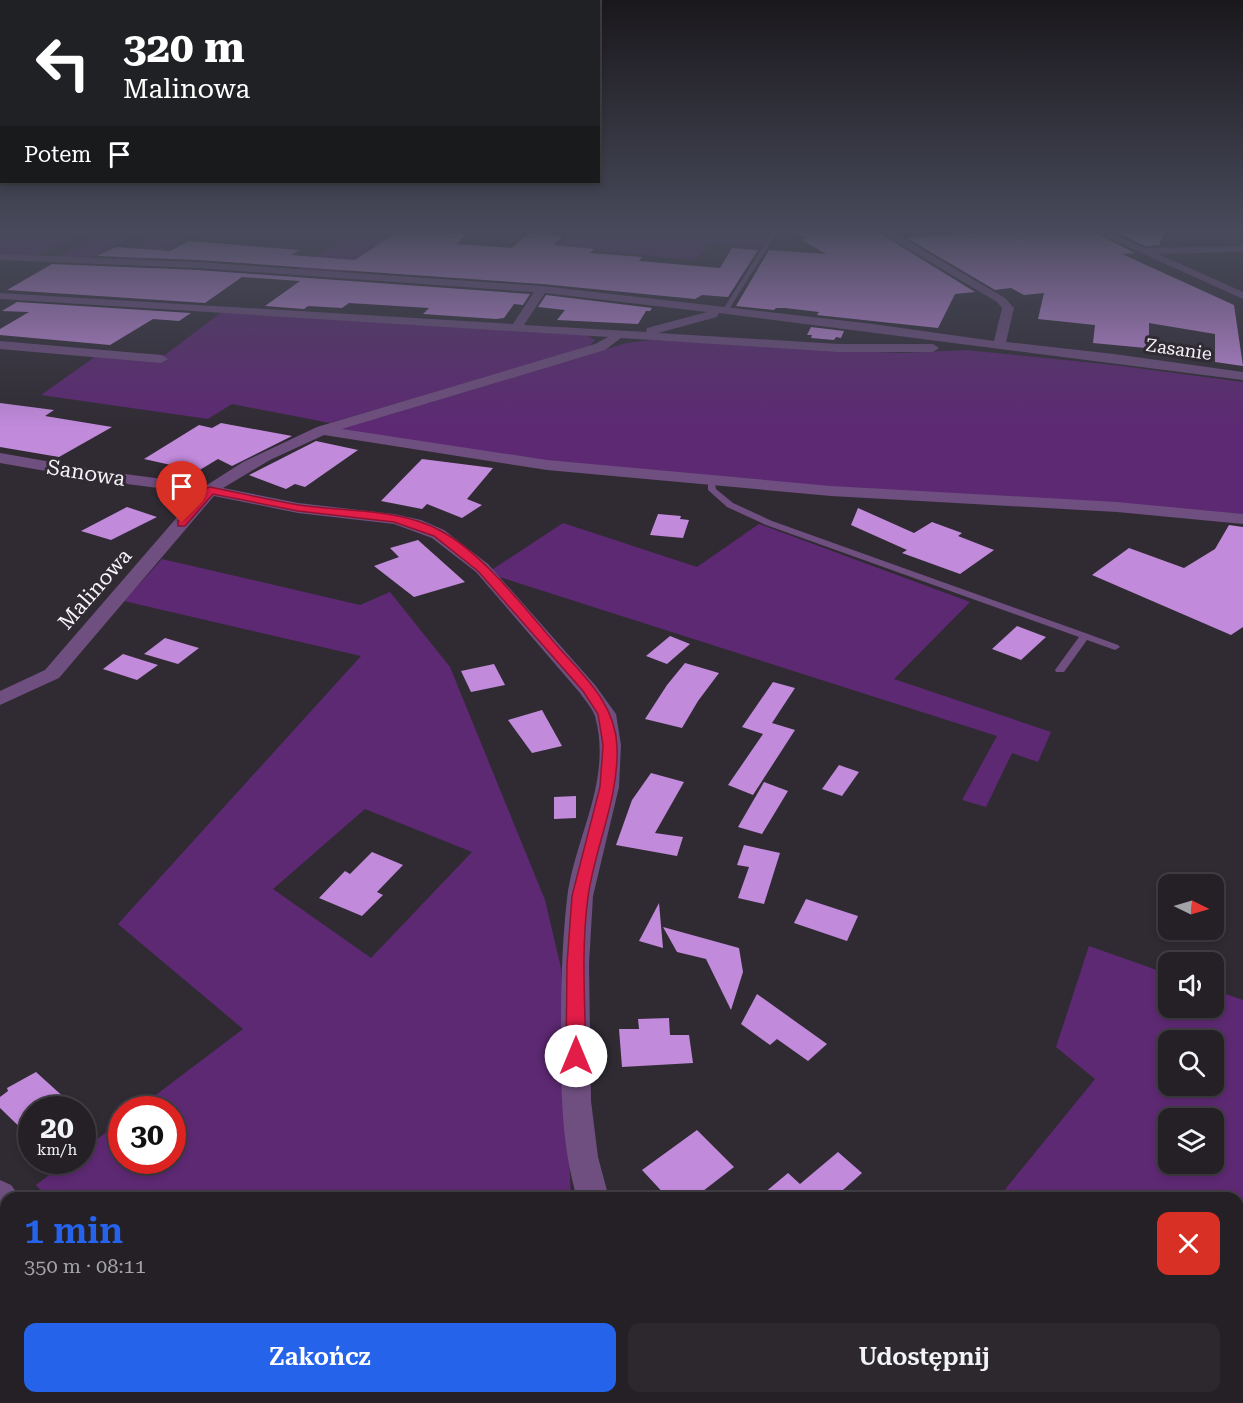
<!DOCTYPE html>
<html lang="pl">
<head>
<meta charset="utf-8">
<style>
  :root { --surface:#242026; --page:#2c282e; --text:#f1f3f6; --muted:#a3a3a7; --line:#413e43; --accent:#2563eb }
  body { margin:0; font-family:"Roboto Serif",serif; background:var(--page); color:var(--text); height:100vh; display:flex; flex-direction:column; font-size:22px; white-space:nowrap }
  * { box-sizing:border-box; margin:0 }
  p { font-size:20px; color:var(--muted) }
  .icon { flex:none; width:33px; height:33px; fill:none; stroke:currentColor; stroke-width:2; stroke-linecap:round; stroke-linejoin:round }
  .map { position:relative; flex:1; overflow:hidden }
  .panel { position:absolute; left:0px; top:1192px; width:1244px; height:212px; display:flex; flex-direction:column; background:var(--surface); border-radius:18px 18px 0 0; box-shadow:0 3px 9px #0003,0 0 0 2px var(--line) }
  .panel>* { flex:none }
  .guide { position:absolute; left:0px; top:0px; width:600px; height:183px; box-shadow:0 3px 9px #0003,0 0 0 2px var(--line); background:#202124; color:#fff; overflow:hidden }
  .needle { width:39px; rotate:95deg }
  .buttons { position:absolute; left:1158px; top:874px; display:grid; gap:12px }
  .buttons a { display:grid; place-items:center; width:66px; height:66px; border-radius:12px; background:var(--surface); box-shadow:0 3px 9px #0003,0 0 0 2px var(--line); font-size:30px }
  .speed { position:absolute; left:18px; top:1096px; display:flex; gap:12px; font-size:30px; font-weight:700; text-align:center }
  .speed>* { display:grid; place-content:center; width:78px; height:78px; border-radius:50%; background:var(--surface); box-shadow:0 3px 9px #0003,0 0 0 2px var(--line); line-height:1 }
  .speed small { font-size:15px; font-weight:400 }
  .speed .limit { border:9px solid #d22; background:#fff; color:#111 }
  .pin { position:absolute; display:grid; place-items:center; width:51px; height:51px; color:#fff; margin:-62px -26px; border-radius:50% 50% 50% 0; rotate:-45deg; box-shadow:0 0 6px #0007 }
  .pin .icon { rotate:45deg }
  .me { position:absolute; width:66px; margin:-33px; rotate:0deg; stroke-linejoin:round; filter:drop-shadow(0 0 4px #0008) }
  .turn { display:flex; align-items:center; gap:21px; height:126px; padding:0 24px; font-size:27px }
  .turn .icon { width:78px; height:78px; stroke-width:2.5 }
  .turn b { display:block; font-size:42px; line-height:51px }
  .then { display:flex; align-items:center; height:57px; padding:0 24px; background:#0003; gap:12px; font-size:22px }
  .round { display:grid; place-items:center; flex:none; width:63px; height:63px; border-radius:12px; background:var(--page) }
  .summary { display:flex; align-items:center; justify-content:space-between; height:102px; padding:0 24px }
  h1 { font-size:36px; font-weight:600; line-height:45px; color:var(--accent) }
  .action { display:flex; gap:12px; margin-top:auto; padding:12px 24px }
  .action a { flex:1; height:69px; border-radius:12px; background:var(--accent); color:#fff; font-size:24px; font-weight:600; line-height:69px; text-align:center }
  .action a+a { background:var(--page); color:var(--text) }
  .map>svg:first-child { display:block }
  .green { fill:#5d2973; fill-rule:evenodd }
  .building { fill:#c18adb }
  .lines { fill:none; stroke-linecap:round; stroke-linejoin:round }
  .service { fill:#6f4f7f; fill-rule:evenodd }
  .minor { fill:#6f4f7f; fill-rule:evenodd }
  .route { fill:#e11d48; stroke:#92132f; stroke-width:1.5 }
  .labels { text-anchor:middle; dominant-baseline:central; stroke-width:6; stroke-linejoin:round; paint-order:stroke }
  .far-street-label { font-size:18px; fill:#f6f2f8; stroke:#302b33 }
  .street-label { font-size:21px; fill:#f6f2f8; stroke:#302b33 }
</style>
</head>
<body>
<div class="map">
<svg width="1243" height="1403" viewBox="0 0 1243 1403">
  <rect width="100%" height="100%" fill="#302b33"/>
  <g class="green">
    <polygon points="16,231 89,231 35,256 0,255 0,238"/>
    <polygon points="110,231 200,231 142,260 114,259 151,239 132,237 91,258 57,257"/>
    <polygon points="353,231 418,231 412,236 392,235 342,272 296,269"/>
    <polygon points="474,231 526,231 512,243 466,239"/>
    <polygon points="575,231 773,231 762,248 708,244 696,260 559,247"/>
    <polygon points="223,311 586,335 595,340 588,347 330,423 232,404 208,419 41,395 103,351 165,355"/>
    <polygon points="652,340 851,351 902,353 966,350 1114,365 1243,382 1243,515 828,489 573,465 338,430 627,343"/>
    <polygon points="563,523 697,567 759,524 970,602 894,679 1051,732 1038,762 1012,753 986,807 962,800 997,736 487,573"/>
    <path d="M162 559 360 605 390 592 450 667 545 900 561 968 571 1198H48L36 1185 68 1161H82L83 1150 121 1121 122 1161H172V1110H136L243 1029 118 924 361 656 124 601ZM365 809 472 852 371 958 273 889Z"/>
    <path d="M1089 946 1168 974V1008H1214V990L1243 1000V1403H1200L1194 1398H1238V1198H998L1095 1079 1056 1047ZM1168 1041H1214V1086H1168ZM1168 1119H1214V1164H1168Z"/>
    <polygon points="231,1398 482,1398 479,1403 235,1403"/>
  </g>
  <g class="building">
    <polygon points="419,231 468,234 456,244 512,248 529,233 563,236 553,245 594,249 590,253 642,257 639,261 720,268 732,248 758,250 728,297 702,295 695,299 542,284 198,260 97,256 116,247 170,251 189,241 299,250 291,255 355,260 393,235 412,236"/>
    <polygon points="795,231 876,231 975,292 955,294 938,328 817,315 819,312 785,308 776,308 774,310 736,306 769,250 826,254 802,240 807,239"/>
    <polygon points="1001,231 1091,231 1135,253 1122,254 1234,305 1243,366 1215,362 1215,334 1149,323 1149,344 1146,343 1146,348 1093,343 1095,325 1038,319 1044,293 1024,295 1011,288 995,290 907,238"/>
    <polygon points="1114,231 1165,231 1159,245 1145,246"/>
    <polygon points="52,264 198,270 530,294 523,305 514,304 504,318 496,319 423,314 429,308 349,303 342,308 308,306 304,309 265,306 300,281 242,277 205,303 7,290"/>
    <polygon points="546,295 652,308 650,311 646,311 638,324 557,320 565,310 538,307"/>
    <polygon points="17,302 191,313 179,321 153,319 110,345 0,335 0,329 29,312 2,311"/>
    <polygon points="811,327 844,331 841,338 836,337 834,340 811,338 812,335 807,335"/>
    <polygon points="0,403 54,410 45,416 112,427 59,457 0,447"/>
    <polygon points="221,423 292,436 232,466 218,459 198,471 144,459 199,425 212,428"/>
    <polygon points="316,441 358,450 305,487 295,484 286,489 249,475"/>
    <polygon points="422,459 493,468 467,499 482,505 462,518 427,504 422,509 381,501"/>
    <polygon points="127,507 157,517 111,540 81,531"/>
    <polygon points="858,508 914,533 932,522 962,533 958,536 994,550 960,574 902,553 907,550 851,525"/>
    <polygon points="658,514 681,516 680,519 689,520 683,538 650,535"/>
    <polygon points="1229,525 1243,527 1243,627 1231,635 1092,575 1129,548 1184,568 1215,549"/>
    <polygon points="418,540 465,582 414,597 374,566 399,557 390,548"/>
    <polygon points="1017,626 1046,637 1021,660 992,649"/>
    <polygon points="670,636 690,644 667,664 646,656"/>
    <polygon points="165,638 199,648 178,664 144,654"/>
    <polygon points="123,654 158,665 137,680 103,669"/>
    <polygon points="685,663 719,673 698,701 682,728 645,719 667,685"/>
    <polygon points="494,664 505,685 471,692 461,671"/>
    <polygon points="773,682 795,688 772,723 795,730 753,795 728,785 763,734 742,727"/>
    <polygon points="542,710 562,746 532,753 508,720"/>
    <polygon points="839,765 859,772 842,796 822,789"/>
    <polygon points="651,773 684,782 655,833 683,837 677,856 616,845 632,800"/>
    <polygon points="764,782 788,791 762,834 738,827"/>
    <polygon points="576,796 576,818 554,819 554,797"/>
    <polygon points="744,845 780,853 764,904 738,898 749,867 737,865"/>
    <polygon points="372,852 403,865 377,892 383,895 362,916 319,898 345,871 350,874"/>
    <polygon points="806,899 858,916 847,941 794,923"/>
    <polygon points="659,903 663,948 639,941"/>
    <polygon points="663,927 739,948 743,972 731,1010 706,959 677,952"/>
    <polygon points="757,994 827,1044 808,1061 777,1039 770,1045 741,1024"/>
    <polygon points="669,1018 670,1035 689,1035 693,1063 622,1067 619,1029 639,1029 638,1019"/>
    <polygon points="36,1072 78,1110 32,1110 32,1139 0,1108 0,1097 8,1091 7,1088"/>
    <polygon points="697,1130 734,1167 694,1198 668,1198 642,1170"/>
    <polygon points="838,1152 862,1173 834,1198 758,1198 788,1173 800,1184"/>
  </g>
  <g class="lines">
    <g class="service">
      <polygon points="773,231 778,231 728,311 723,312 722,311"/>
      <polygon points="708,478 714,478 716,489 733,503 772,521 1088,634 1118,645 1120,647 1115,650 1087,640 1064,672 1056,672 1055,670 1079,637 766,525 727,507 708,490"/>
    </g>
    <g class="minor">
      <path d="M878 231H891L1005 298 1014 308 1006 342 1114 354 1243 372V380L719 313 717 317 658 333 839 344H933L939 348 933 352H839L621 338 605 350 342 429 547 460 831 486 1117 502 1243 514V524L1117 512 831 496 547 470 324 435 270 460 223 488 298 503 394 514 421 520 444 530 488 564 595 685 616 714 621 745 619 787 593 896 589 964 591 1101 598 1157 609 1198H577C561 1143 561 1088 561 1031 561 987 562 943 567 899 574 838 613 781 595 716 592 708 585 700 580 693L476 572 432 538 394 524 298 513 214 496 59 678 0 705V691L45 670 198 493 103 481 0 463V453L103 471 207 485 243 462 317 427 595 344 608 337 0 299V293L513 324 534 292 198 268 0 260V254L198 262 542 286 873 324 994 341 1002 308 997 302ZM545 293 707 312 647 328 646 332 524 325Z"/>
      <polygon points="1093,231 1107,231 1145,248 1243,246 1243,252 1158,254 1243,292 1243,299"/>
      <polygon points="0,341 161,355 168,359 161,363 0,349"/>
      <polygon points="0,1180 11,1185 21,1198 6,1198 6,1217 0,1215"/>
      <polygon points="166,1398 206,1398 208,1403 168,1403"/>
      <polygon points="476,1398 514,1398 512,1403 474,1403"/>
      <polygon points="735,1398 775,1398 777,1403 737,1403"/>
    </g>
  </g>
  <linearGradient id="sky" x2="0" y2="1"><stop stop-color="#1a181c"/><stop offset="0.54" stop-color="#484a5b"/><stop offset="1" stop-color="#484a5b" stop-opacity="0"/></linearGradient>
  <rect width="1243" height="428" fill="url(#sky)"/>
  <path class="route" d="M210 487C240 493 269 500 299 505 345 512 399 508 441 531 484 554 527 611 559 648 585 677 616 705 617 747 619 799 595 846 588 897 581 949 585 1003 586 1056L583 1061 576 1063 569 1061 566 1056 567 964 572 896 600 787 603 745 598 714 583 691 478 571 434 536 394 522 298 511 213 494 185 526H178V521L207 488Z"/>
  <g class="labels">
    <g class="far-street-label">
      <text transform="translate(1179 349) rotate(8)">Zasanie</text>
    </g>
    <g class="street-label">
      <text transform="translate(86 473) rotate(9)">Sanowa</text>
      <text transform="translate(95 589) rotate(-49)">Malinowa</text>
    </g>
  </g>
</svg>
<div class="buttons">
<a><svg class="needle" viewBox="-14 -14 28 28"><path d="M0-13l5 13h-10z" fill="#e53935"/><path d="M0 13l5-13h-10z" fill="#a3a3a7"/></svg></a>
<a><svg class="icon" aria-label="sound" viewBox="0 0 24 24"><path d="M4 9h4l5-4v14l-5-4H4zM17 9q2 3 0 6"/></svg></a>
<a><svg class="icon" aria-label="search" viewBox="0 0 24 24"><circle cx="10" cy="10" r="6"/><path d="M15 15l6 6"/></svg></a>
<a><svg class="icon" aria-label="layers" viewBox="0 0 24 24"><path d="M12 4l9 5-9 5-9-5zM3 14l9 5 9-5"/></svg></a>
</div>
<div class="speed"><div>20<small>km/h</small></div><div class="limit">30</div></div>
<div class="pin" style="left:182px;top:523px;background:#d93025"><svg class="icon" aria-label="arrive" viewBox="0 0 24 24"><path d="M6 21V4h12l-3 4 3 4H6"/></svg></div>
<svg class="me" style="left:576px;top:1056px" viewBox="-20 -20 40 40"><circle r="19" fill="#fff"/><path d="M0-13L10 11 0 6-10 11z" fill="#e11d48"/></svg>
<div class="guide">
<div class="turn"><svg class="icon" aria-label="left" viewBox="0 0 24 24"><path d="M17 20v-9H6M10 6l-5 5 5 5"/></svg><div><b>320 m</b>Malinowa</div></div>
<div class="then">Potem<svg class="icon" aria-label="arrive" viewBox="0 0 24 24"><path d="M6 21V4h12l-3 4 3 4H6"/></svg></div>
</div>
<section class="panel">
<div class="summary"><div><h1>1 min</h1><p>350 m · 08:11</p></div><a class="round" style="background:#d93025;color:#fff"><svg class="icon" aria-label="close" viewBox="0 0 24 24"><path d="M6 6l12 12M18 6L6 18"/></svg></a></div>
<div class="action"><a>Zakończ</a><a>Udostępnij</a></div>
</section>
</div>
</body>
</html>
